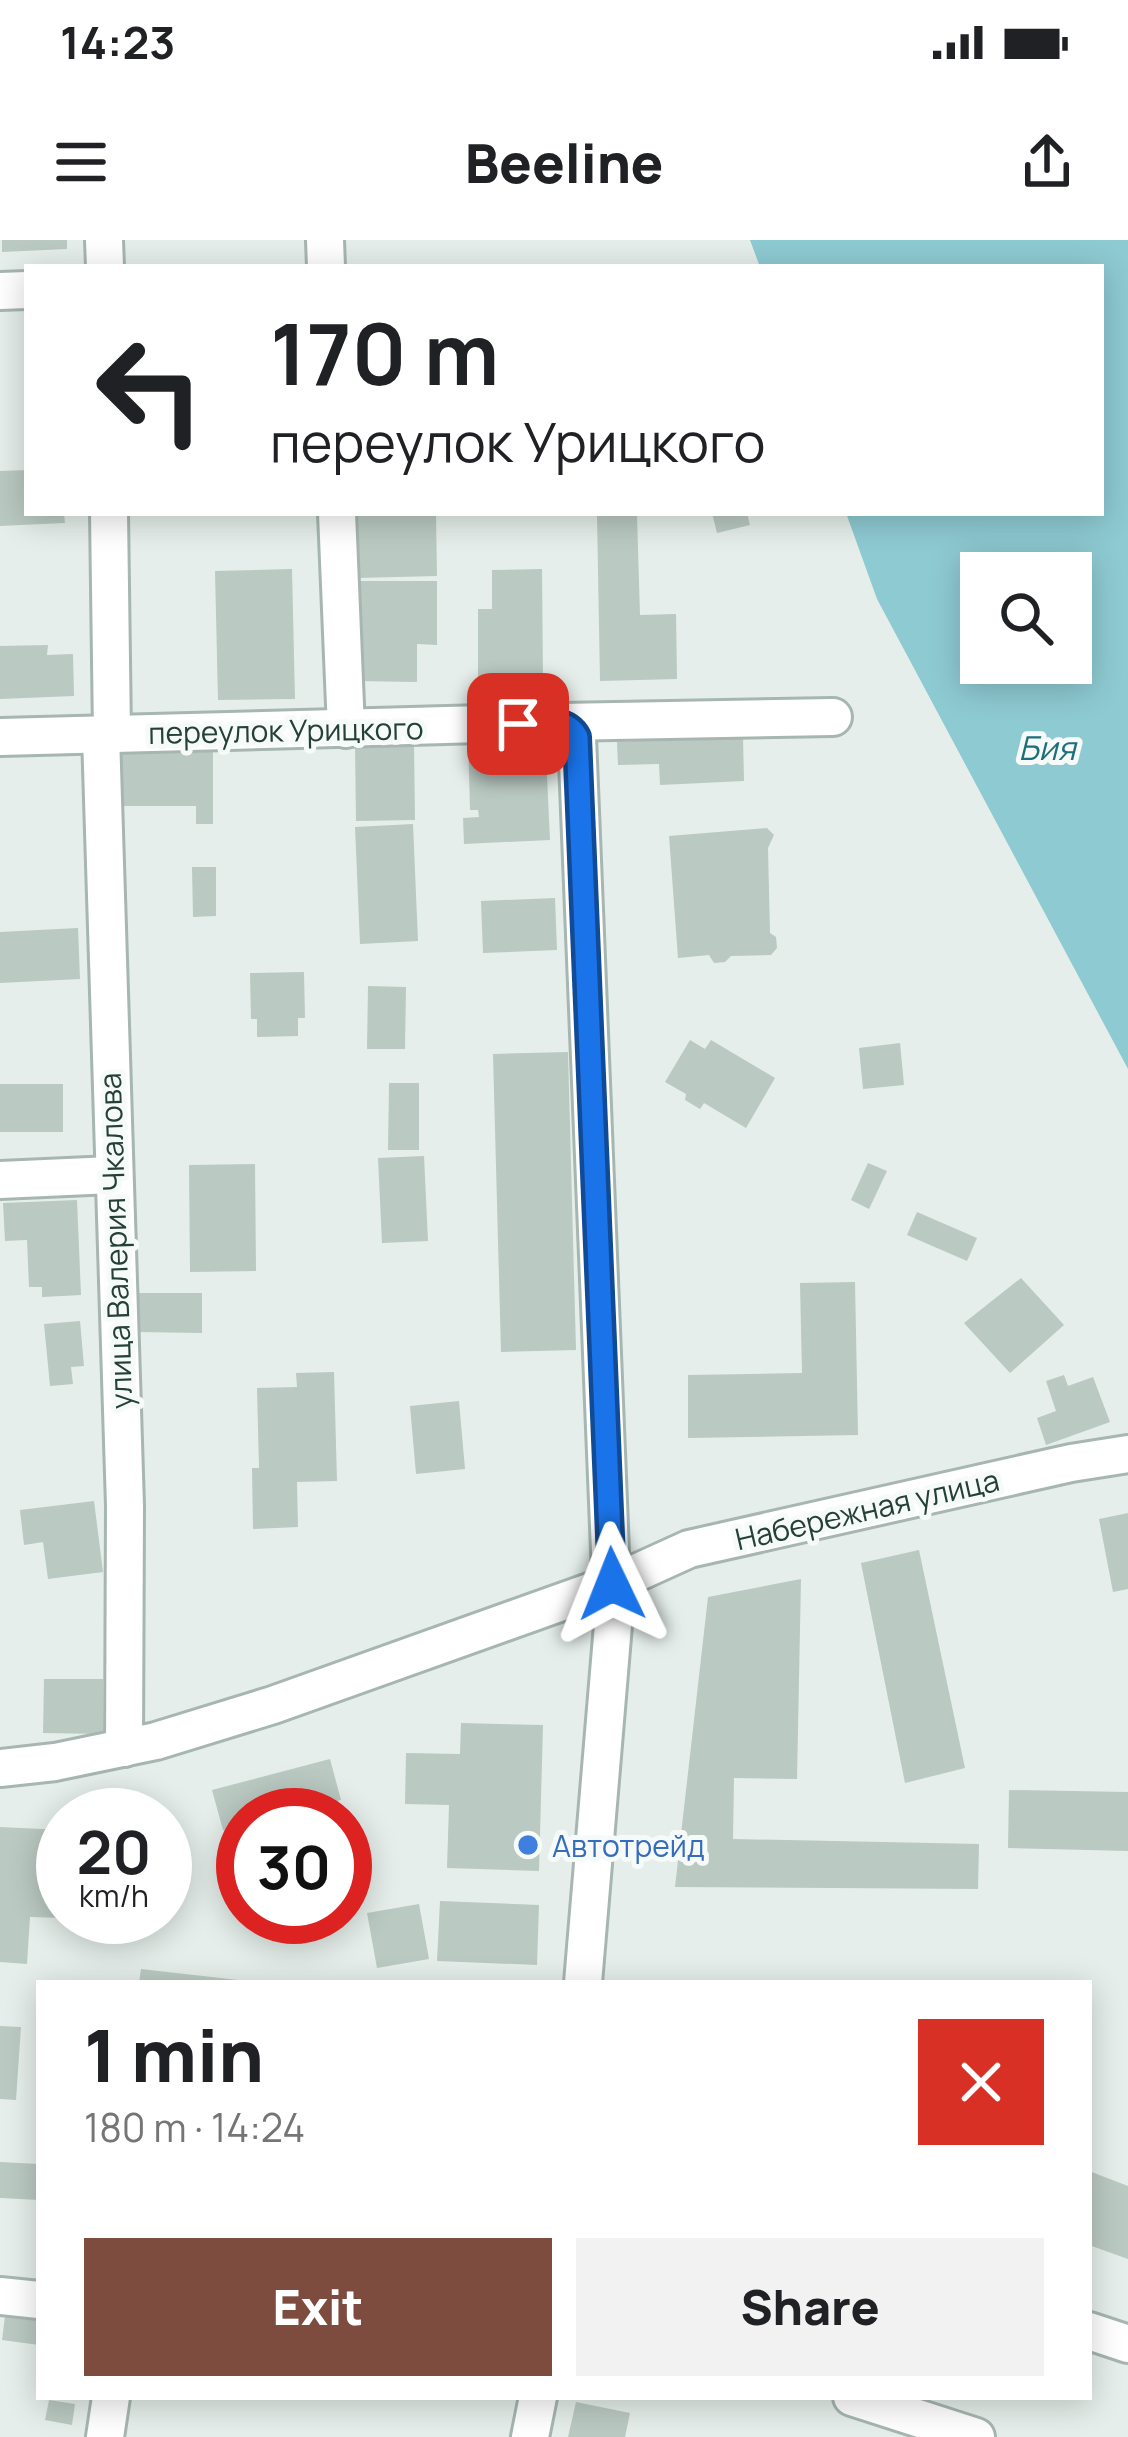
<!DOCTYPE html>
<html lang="en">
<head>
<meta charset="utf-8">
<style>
  :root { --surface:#fff; --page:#f2f2f2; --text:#202124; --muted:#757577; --accent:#7e4b3f }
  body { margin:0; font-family:Manrope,sans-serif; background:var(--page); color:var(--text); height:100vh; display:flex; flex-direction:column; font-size:45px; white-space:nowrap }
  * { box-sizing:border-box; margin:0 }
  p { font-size:39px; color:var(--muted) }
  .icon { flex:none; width:66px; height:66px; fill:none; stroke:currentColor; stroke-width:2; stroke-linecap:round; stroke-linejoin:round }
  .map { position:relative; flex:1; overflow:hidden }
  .drawer { position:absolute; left:36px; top:1740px; width:1056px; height:420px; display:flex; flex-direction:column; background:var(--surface); border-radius:0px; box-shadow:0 6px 30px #0003 }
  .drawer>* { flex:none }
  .top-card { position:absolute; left:24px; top:24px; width:1080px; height:252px; border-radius:0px; box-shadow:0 6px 30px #0003; background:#fff; color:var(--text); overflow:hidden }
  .tools { position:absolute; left:960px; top:312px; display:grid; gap:24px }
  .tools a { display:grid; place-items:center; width:132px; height:132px; border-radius:0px; background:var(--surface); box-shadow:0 6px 30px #0003; font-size:60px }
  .speed { position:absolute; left:36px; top:1548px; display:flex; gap:24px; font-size:60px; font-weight:700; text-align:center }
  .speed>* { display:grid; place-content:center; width:156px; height:156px; border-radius:50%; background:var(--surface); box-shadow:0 6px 30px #0003; line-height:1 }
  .speed small { font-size:30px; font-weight:400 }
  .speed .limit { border:18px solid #d22; background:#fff; color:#111 }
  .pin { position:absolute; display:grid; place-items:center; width:102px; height:102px; color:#fff; margin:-51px; border-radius:24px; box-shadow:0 6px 18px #0006 }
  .me { position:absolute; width:132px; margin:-66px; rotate:358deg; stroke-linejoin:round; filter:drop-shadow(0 0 9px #0008) }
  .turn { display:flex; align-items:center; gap:42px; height:252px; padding:0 48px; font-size:54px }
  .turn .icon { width:156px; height:156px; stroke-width:2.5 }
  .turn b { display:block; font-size:84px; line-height:102px }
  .round { display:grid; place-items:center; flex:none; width:126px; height:126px; border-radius:0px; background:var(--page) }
  .overview { display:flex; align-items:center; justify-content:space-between; height:204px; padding:0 48px }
  h1 { font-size:72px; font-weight:800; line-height:90px }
  .action { display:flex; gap:24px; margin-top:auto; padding:24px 48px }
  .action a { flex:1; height:138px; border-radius:0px; background:var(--accent); color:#fff; font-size:48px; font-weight:800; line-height:138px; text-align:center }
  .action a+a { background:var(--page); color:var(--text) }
  .status { display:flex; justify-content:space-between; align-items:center; height:84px; padding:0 60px; background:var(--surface); direction:ltr }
  .status svg { height:33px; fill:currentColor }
  header { display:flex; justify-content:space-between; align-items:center; height:156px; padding:0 48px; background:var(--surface); font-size:54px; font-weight:800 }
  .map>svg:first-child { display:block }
  .water { fill:#8ecad2; fill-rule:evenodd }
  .building { fill:#bac9c2 }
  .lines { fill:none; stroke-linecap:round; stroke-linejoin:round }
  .minor-casing { stroke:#a7b6b1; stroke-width:42 }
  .minor { stroke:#fff; stroke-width:36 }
  .route-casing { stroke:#114b97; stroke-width:30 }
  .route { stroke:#1a73e8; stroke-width:21 }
  .shop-dot { fill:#3f7fe0; stroke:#f6faf8; stroke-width:4.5 }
  .labels { text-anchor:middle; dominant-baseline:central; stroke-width:10; stroke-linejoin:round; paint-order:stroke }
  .street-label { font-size:30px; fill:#244037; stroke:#f6faf8 }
  .shop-label { font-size:30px; fill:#366cbe; stroke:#f6faf8; text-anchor:start }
  .water-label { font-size:33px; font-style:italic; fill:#1e6f7c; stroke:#f6faf8 }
</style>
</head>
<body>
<div class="status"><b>14:23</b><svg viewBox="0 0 49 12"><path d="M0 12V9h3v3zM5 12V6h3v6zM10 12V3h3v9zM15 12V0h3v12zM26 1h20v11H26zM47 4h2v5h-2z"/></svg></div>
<header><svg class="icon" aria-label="menu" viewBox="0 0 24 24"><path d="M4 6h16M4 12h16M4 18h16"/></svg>Beeline<svg class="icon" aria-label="share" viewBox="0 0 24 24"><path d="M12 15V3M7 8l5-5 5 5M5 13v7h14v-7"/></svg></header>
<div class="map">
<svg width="1128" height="2197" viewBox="0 0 1128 2197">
  <rect width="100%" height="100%" fill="#e5eeea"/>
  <path class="water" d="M750 0H1128V829L877 359 846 273H1101V27H760ZM981 333H1071V423H981Z"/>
  <g class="building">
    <polygon points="2,0 67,0 67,9 2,12"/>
    <polygon points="27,230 27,273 64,273 65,283 0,286 0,231"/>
    <polygon points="356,273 436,273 437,336 357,338"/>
    <polygon points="712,273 747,273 750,285 717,293"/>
    <polygon points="637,275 640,375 676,374 677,439 600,441 597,276"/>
    <polygon points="292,329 295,459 218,460 215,331"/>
    <polygon points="542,329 543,443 478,444 478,369 492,369 492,330"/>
    <polygon points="356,341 437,341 437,405 417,404 417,442 355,441"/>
    <polygon points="48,405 47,415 73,414 74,456 0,459 0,406"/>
    <polygon points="545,493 550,600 464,604 463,578 479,577 478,570 470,570 468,497"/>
    <polygon points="743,496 744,541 660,545 659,524 618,525 617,502"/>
    <polygon points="414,504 415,580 356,581 355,505"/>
    <polygon points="122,507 213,507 213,584 196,584 196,566 122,566"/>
    <polygon points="413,584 418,701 360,704 355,587"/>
    <polygon points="767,588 774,595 768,608 770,693 776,697 777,708 771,715 731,716 725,722 714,723 709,715 678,718 669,596"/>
    <polygon points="192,627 216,627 216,676 193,677"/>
    <polygon points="555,658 557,710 483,713 481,661"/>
    <polygon points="78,688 80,739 0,743 0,692"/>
    <polygon points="304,732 305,778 298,778 298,796 257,797 257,779 251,779 250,733"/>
    <polygon points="368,746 406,747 405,809 367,809"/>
    <polygon points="690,800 705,809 711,800 775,838 746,888 704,863 700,869 685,860 686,854 665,842"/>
    <polygon points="900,803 904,845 863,849 859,808"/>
    <polygon points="568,812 576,1110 501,1112 493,814"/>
    <polygon points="389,843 419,843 419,910 388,910"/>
    <rect x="0" y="844" width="63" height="48"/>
    <polygon points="424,916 428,1001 382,1003 378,918"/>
    <polygon points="868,923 887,931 869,969 851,960"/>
    <polygon points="255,924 256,1031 190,1032 189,925"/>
    <polygon points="77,960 81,1055 42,1057 42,1047 29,1047 27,1000 5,1001 3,963"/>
    <polygon points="917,972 977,998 967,1021 907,995"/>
    <polygon points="1021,1038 1064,1085 1010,1133 964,1083"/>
    <polygon points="855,1042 858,1195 688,1198 688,1135 802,1133 800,1043"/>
    <polygon points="135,1053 202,1053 202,1093 135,1092"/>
    <polygon points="80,1081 84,1126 71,1127 73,1144 50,1146 44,1084"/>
    <polygon points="334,1132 337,1241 297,1242 298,1287 253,1289 252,1228 259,1228 257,1148 297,1147 296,1133"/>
    <polygon points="1064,1135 1068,1146 1093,1137 1110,1182 1046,1205 1037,1178 1056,1171 1046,1141"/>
    <polygon points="459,1161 465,1229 416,1234 410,1166"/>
    <polygon points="94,1261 103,1332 48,1339 43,1302 24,1305 20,1270"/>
    <polygon points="1128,1273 1128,1349 1113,1352 1099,1279"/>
    <polygon points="919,1310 965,1528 905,1543 861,1323"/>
    <polygon points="801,1339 797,1539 734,1538 733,1599 979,1604 978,1649 675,1647 708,1357"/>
    <polygon points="44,1439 103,1439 103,1494 43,1493"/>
    <polygon points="461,1483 543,1485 539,1631 447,1628 449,1565 405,1564 406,1513 460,1514"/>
    <polygon points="330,1519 341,1560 282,1575 243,1575 243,1585 223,1590 212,1550"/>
    <polygon points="1009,1550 1128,1552 1128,1611 1008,1608"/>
    <polygon points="0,1587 63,1590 63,1678 30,1677 27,1724 0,1722"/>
    <polygon points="440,1661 539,1665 537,1725 437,1721"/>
    <polygon points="419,1664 429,1719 377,1728 367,1673"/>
    <polygon points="141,1729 238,1740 237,1743 139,1743"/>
    <polygon points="0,1786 21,1787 16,1860 0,1859"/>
    <polygon points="0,1922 39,1924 39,1960 0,1958"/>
    <polygon points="1089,1931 1128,1946 1128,2019 1089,2005"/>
    <polygon points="5,2076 39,2080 39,2105 2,2100"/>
    <polygon points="49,2160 75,2164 72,2185 45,2180"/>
    <polygon points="576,2162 630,2173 625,2197 568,2197"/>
  </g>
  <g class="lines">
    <defs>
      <g id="minor">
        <polyline points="104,0 105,27"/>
        <polyline points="325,0 326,27"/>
        <polyline points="0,51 27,50"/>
        <polyline points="109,273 112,494"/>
        <polyline points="337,273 346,489"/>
        <polyline points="561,482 833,477"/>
        <polyline points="101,495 125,1266 124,1508"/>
        <polyline points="0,497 561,482 572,488 577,497 613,1385 583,1743"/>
        <polyline points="0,940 112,935"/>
        <polyline points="0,1528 55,1522 156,1501 273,1465 612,1344 689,1309 1071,1223 1128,1214"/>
        <polyline points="0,2056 39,2060"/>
        <polyline points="1089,2091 1128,2104"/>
        <polyline points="852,2157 976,2197"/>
        <polyline points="105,2197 111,2157"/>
        <polyline points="530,2197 538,2157"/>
      </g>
    </defs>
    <use href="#minor" class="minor-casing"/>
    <use href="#minor" class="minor"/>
  </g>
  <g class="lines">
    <defs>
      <path id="route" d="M518 484C539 483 566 476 577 497L612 1344"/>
    </defs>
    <use href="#route" class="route-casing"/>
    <use href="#route" class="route"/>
  </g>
  <circle class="shop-dot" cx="528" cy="1605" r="12"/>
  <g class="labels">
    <g class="street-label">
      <text transform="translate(286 490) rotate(-1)">переулок Урицкого</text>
      <text transform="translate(115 1001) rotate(-92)">улица Валерия Чкалова</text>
      <text transform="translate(867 1269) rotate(-13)">Набережная улица</text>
    </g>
    <g class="shop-label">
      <text x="552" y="1605">Автотрейд</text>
    </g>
    <g class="water-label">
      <text x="1047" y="507">Бия</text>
    </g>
  </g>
</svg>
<div class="tools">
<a><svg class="icon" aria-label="search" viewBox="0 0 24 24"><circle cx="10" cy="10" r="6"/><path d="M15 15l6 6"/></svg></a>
</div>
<div class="speed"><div>20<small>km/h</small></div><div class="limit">30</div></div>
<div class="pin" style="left:518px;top:484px;background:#d93025"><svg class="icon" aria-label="arrive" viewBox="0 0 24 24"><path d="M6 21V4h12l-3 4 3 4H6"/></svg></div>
<svg class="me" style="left:612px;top:1344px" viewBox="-20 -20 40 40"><path d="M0-17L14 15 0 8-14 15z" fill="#1a73e8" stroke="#fff" stroke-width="4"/></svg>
<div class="top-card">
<div class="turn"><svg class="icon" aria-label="left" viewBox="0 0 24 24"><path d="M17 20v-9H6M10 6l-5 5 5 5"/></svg><div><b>170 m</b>переулок Урицкого</div></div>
</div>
<section class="drawer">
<div class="overview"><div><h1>1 min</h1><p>180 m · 14:24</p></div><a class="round" style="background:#d93025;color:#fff"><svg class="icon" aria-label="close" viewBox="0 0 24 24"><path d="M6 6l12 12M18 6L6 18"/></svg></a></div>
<div class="action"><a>Exit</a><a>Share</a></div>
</section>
</div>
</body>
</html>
